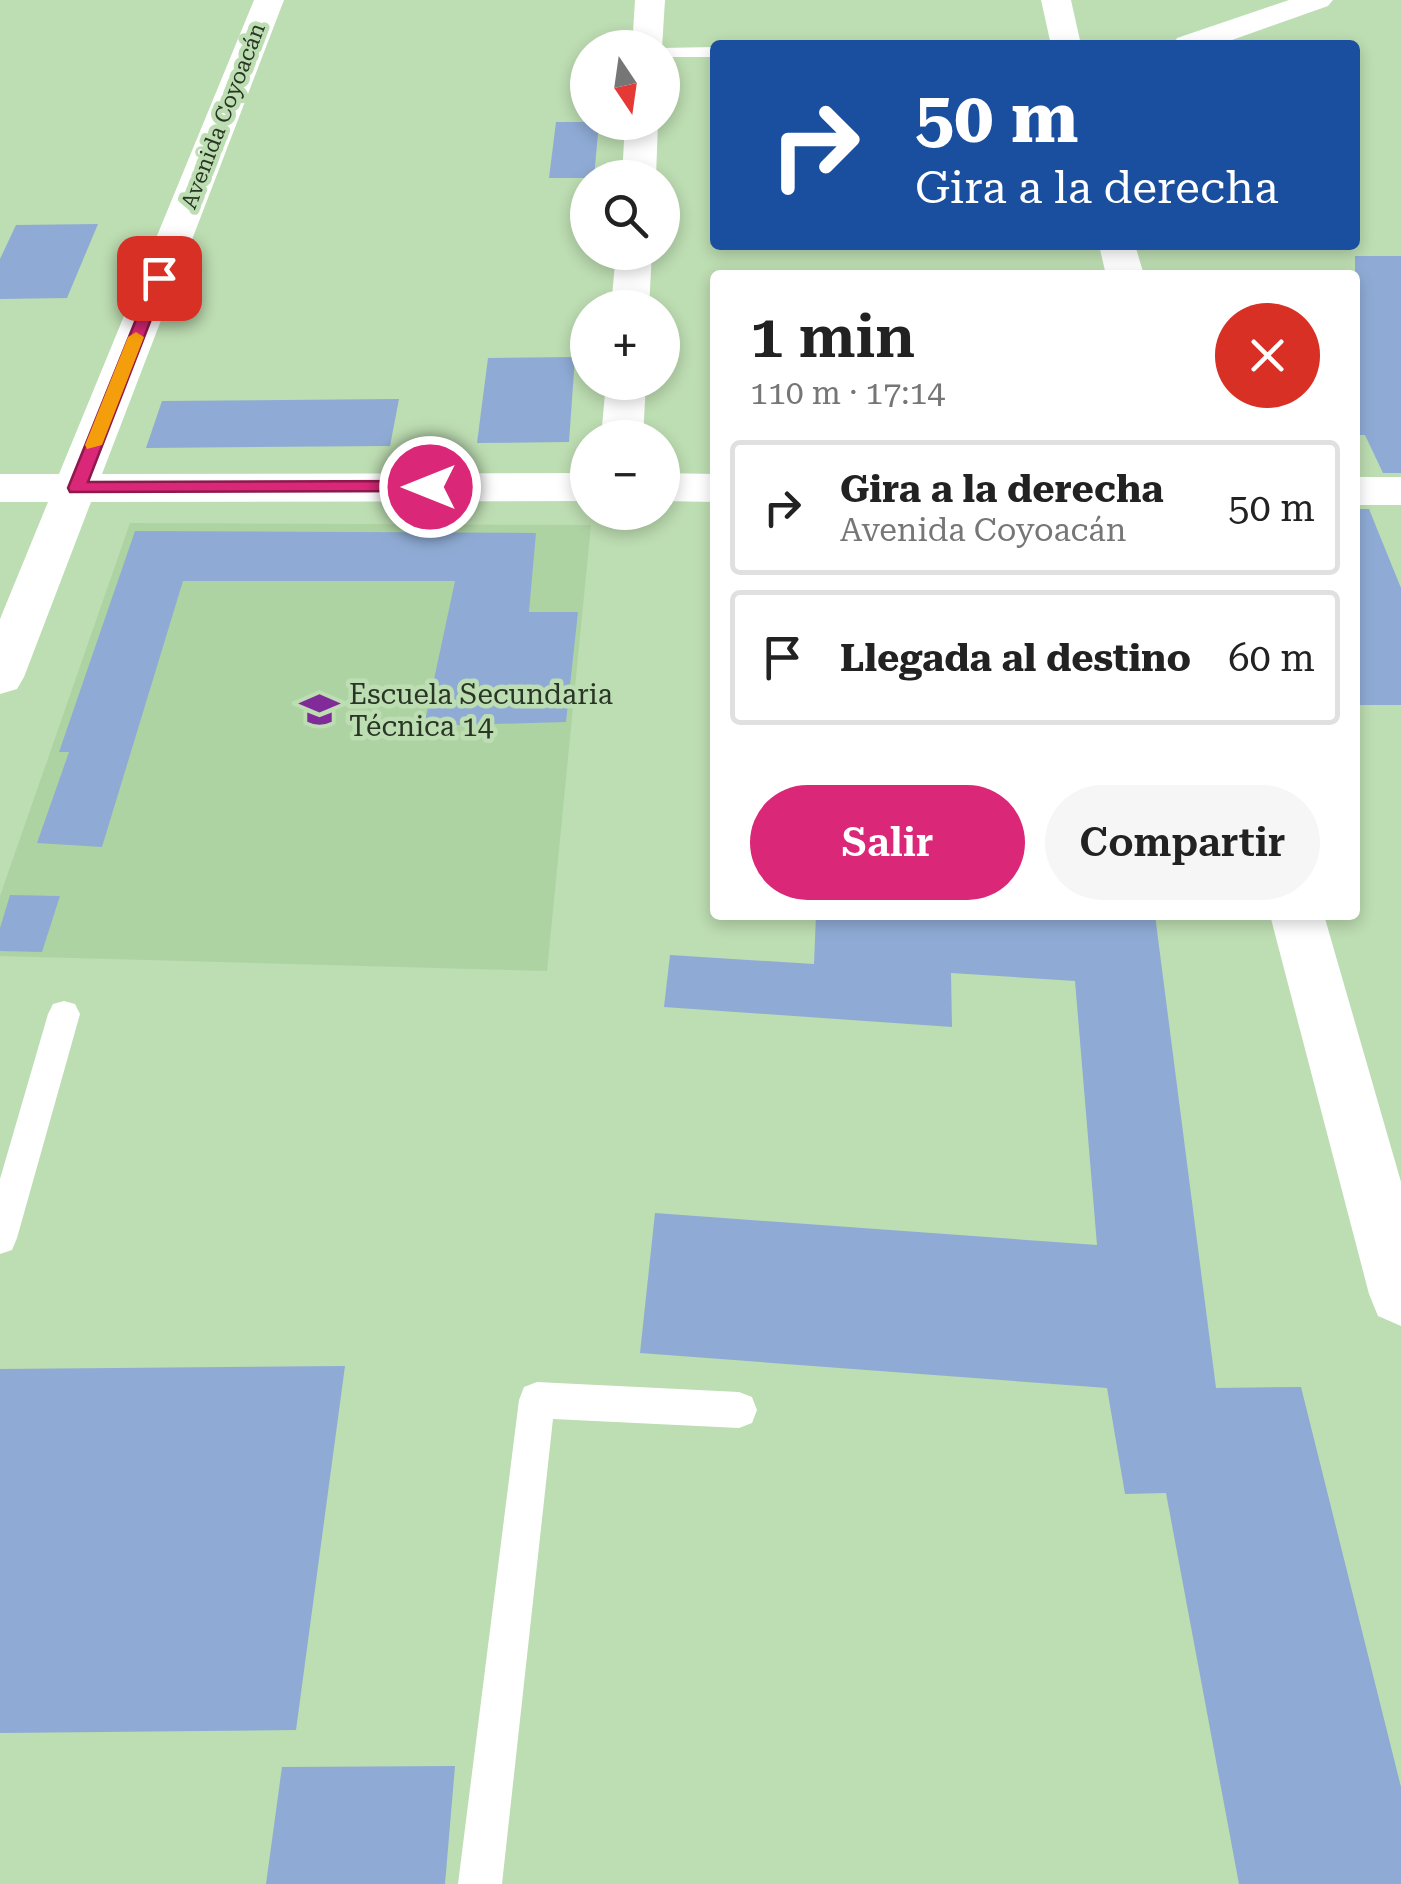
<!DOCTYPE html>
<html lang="es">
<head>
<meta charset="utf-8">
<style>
  :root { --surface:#fff; --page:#f6f6f6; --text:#222; --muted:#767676; --line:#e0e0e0; --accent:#db2777 }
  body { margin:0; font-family:"Roboto Serif",serif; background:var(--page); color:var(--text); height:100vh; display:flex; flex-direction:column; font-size:38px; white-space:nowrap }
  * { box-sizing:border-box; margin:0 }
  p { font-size:32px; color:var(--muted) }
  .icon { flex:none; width:55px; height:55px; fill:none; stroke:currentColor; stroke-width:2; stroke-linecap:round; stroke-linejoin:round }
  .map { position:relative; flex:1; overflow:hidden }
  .details { position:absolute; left:710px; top:270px; width:650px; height:650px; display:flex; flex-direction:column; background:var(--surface); border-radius:10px; box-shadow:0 5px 15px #0003 }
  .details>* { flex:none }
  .hud { position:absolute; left:710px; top:40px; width:650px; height:210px; border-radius:10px; box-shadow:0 5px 15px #0003; background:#1a4fa0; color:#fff; overflow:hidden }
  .needle { width:65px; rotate:167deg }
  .buttons { position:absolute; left:570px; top:30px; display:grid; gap:20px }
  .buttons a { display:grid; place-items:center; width:110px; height:110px; border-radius:50%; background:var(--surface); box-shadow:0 5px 15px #0003; font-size:50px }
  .pin { position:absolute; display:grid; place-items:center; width:85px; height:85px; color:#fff; margin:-42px; border-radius:20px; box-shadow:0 5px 15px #0006 }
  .me { position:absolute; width:110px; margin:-55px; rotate:270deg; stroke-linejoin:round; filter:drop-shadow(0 0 8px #0008) }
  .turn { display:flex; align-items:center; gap:35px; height:210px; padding:0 40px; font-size:45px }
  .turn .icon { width:130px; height:130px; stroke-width:2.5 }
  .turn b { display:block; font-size:70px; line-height:85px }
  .round { display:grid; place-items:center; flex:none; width:105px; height:105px; border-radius:52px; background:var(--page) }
  .summary { display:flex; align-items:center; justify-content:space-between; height:170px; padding:0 40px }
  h1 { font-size:60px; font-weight:600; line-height:75px }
  .primary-button { display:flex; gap:20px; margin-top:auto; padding:20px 40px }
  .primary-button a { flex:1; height:115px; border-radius:60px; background:var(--accent); color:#fff; font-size:40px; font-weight:600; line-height:115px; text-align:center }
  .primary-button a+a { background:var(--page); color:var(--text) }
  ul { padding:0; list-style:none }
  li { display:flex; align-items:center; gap:30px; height:135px; margin:0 20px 15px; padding:0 20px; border:5px solid var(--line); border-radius:10px }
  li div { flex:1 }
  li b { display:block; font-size:38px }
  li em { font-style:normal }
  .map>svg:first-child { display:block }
  .built { fill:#aed3a2 }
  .building { fill:#8fabd5 }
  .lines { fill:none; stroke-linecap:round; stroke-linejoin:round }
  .service { fill:#fff; fill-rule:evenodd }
  .minor { fill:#fff; fill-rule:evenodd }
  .tertiary { fill:#fff; fill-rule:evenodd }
  .primary { fill:#fff; fill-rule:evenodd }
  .route { fill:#db2777; stroke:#8e194d; stroke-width:2.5 }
  .slow { fill:#f59e0b }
  .labels { text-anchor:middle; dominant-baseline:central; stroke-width:9; stroke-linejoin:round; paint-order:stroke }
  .far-street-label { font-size:22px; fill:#293625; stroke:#bdddb2 }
  .poi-label { font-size:28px; fill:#293625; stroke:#bdddb2; text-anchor:start }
</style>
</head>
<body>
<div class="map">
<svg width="1401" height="1884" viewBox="0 0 1401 1884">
  <rect width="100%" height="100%" fill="#bdddb2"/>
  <polygon class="built" points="130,523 591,525 547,971 0,956 0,896"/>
  <g class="building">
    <polygon points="556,122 599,122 594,178 549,178"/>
    <polygon points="98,224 67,298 0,299 0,259 16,225"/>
    <polygon points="1355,256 1401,256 1401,473 1383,473 1365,435 1355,435"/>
    <polygon points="575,357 569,442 477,443 488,358"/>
    <polygon points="399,399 390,446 146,448 162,401"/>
    <polygon points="1355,509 1369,509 1401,588 1401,705 1355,705"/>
    <polygon points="135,531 536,533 529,612 578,612 566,722 424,726 455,581 183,581 102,847 37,843 69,752 59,752"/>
    <polygon points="10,895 60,896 42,952 0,951 0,928"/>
    <polygon points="816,915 1155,915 1216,1388 1301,1387 1401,1787 1401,1884 1239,1884 1166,1493 1125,1494 1107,1388 640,1353 655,1213 1097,1245 1075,981 951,973 952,1027 664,1007 670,955 814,964"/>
    <polygon points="345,1366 296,1730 0,1733 0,1369"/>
    <polygon points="455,1766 445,1884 266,1884 282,1767"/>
  </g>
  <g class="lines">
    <g class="service">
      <polygon points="715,47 715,57 662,57 660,48"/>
      <polygon points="64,1001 75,1004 80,1014 17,1238 12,1250 0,1254 0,1179 48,1014 53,1004"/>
      <polygon points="537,1382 739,1392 752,1397 757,1410 752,1423 739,1428 553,1419 502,1884 458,1884 519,1400 524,1387"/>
    </g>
    <g class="minor">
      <polygon points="635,0 665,0 662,48 632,48"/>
      <polygon points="1289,0 1333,0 1328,6 1218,45 1173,45 1177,38"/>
      <polygon points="625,122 658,122 656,178 622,178"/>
      <polygon points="616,252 652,252 649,308 611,308"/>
      <polygon points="606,382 646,382 643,438 601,438"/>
    </g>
    <g class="tertiary">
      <polygon points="1041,0 1071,0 1081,45 1051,45"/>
      <polygon points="1099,245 1135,245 1144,275 1106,275"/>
      <polygon points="1270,915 1324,915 1401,1182 1401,1326 1378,1316 1369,1294"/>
    </g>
    <g class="primary">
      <polygon points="254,0 284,0 102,474 588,473 588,501 91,502 24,677 17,689 0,694 0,619 48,502 0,502 0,474 59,474"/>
      <polygon points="662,473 715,474 715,502 662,501"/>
      <rect x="1355" y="477" width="46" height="28"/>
    </g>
  </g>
  <polygon class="route" points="154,275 167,278 88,482 430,481 437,483 437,491 70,492 68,488"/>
  <polygon class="slow" points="136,332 144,337 102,445 87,449 85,445 128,337"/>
  <defs>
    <symbol id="school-bare" viewBox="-9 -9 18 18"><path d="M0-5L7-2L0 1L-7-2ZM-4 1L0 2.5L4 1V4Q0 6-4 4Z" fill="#812b99" stroke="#bdddb2" stroke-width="2.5" paint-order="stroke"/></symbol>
  </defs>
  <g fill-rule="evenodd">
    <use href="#school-bare" x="292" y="682" width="55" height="55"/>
  </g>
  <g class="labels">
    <g class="far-street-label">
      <text transform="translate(223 116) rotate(-69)">Avenida Coyoacán</text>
    </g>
    <g class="poi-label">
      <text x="349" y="694">Escuela Secundaria<tspan x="349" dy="32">Técnica 14</tspan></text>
    </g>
  </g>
</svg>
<div class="buttons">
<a><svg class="needle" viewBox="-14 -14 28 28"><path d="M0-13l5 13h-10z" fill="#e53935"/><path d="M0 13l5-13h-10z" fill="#767676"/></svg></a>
<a><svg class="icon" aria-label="search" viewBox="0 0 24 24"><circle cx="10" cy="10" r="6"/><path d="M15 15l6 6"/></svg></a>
<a>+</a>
<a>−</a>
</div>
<div class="pin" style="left:159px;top:278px;background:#d93025"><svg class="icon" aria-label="arrive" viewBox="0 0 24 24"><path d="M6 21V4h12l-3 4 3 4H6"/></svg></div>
<svg class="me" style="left:430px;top:487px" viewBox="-20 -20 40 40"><circle r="17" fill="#db2777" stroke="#fff" stroke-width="3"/><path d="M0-11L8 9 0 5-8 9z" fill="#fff"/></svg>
<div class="hud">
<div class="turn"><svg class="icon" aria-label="right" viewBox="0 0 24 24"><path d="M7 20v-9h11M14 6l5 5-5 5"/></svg><div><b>50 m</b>Gira a la derecha</div></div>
</div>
<section class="details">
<div class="summary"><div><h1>1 min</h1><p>110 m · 17:14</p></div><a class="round" style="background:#d93025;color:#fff"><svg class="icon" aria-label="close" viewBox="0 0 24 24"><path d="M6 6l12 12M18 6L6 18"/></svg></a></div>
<ul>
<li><svg class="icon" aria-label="right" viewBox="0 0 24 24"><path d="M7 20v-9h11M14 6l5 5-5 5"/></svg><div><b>Gira a la derecha</b><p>Avenida Coyoacán</p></div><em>50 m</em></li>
<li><svg class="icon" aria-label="arrive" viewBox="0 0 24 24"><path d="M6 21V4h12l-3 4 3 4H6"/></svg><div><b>Llegada al destino</b></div><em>60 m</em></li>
</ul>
<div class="primary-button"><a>Salir</a><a>Compartir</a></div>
</section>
</div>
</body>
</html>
